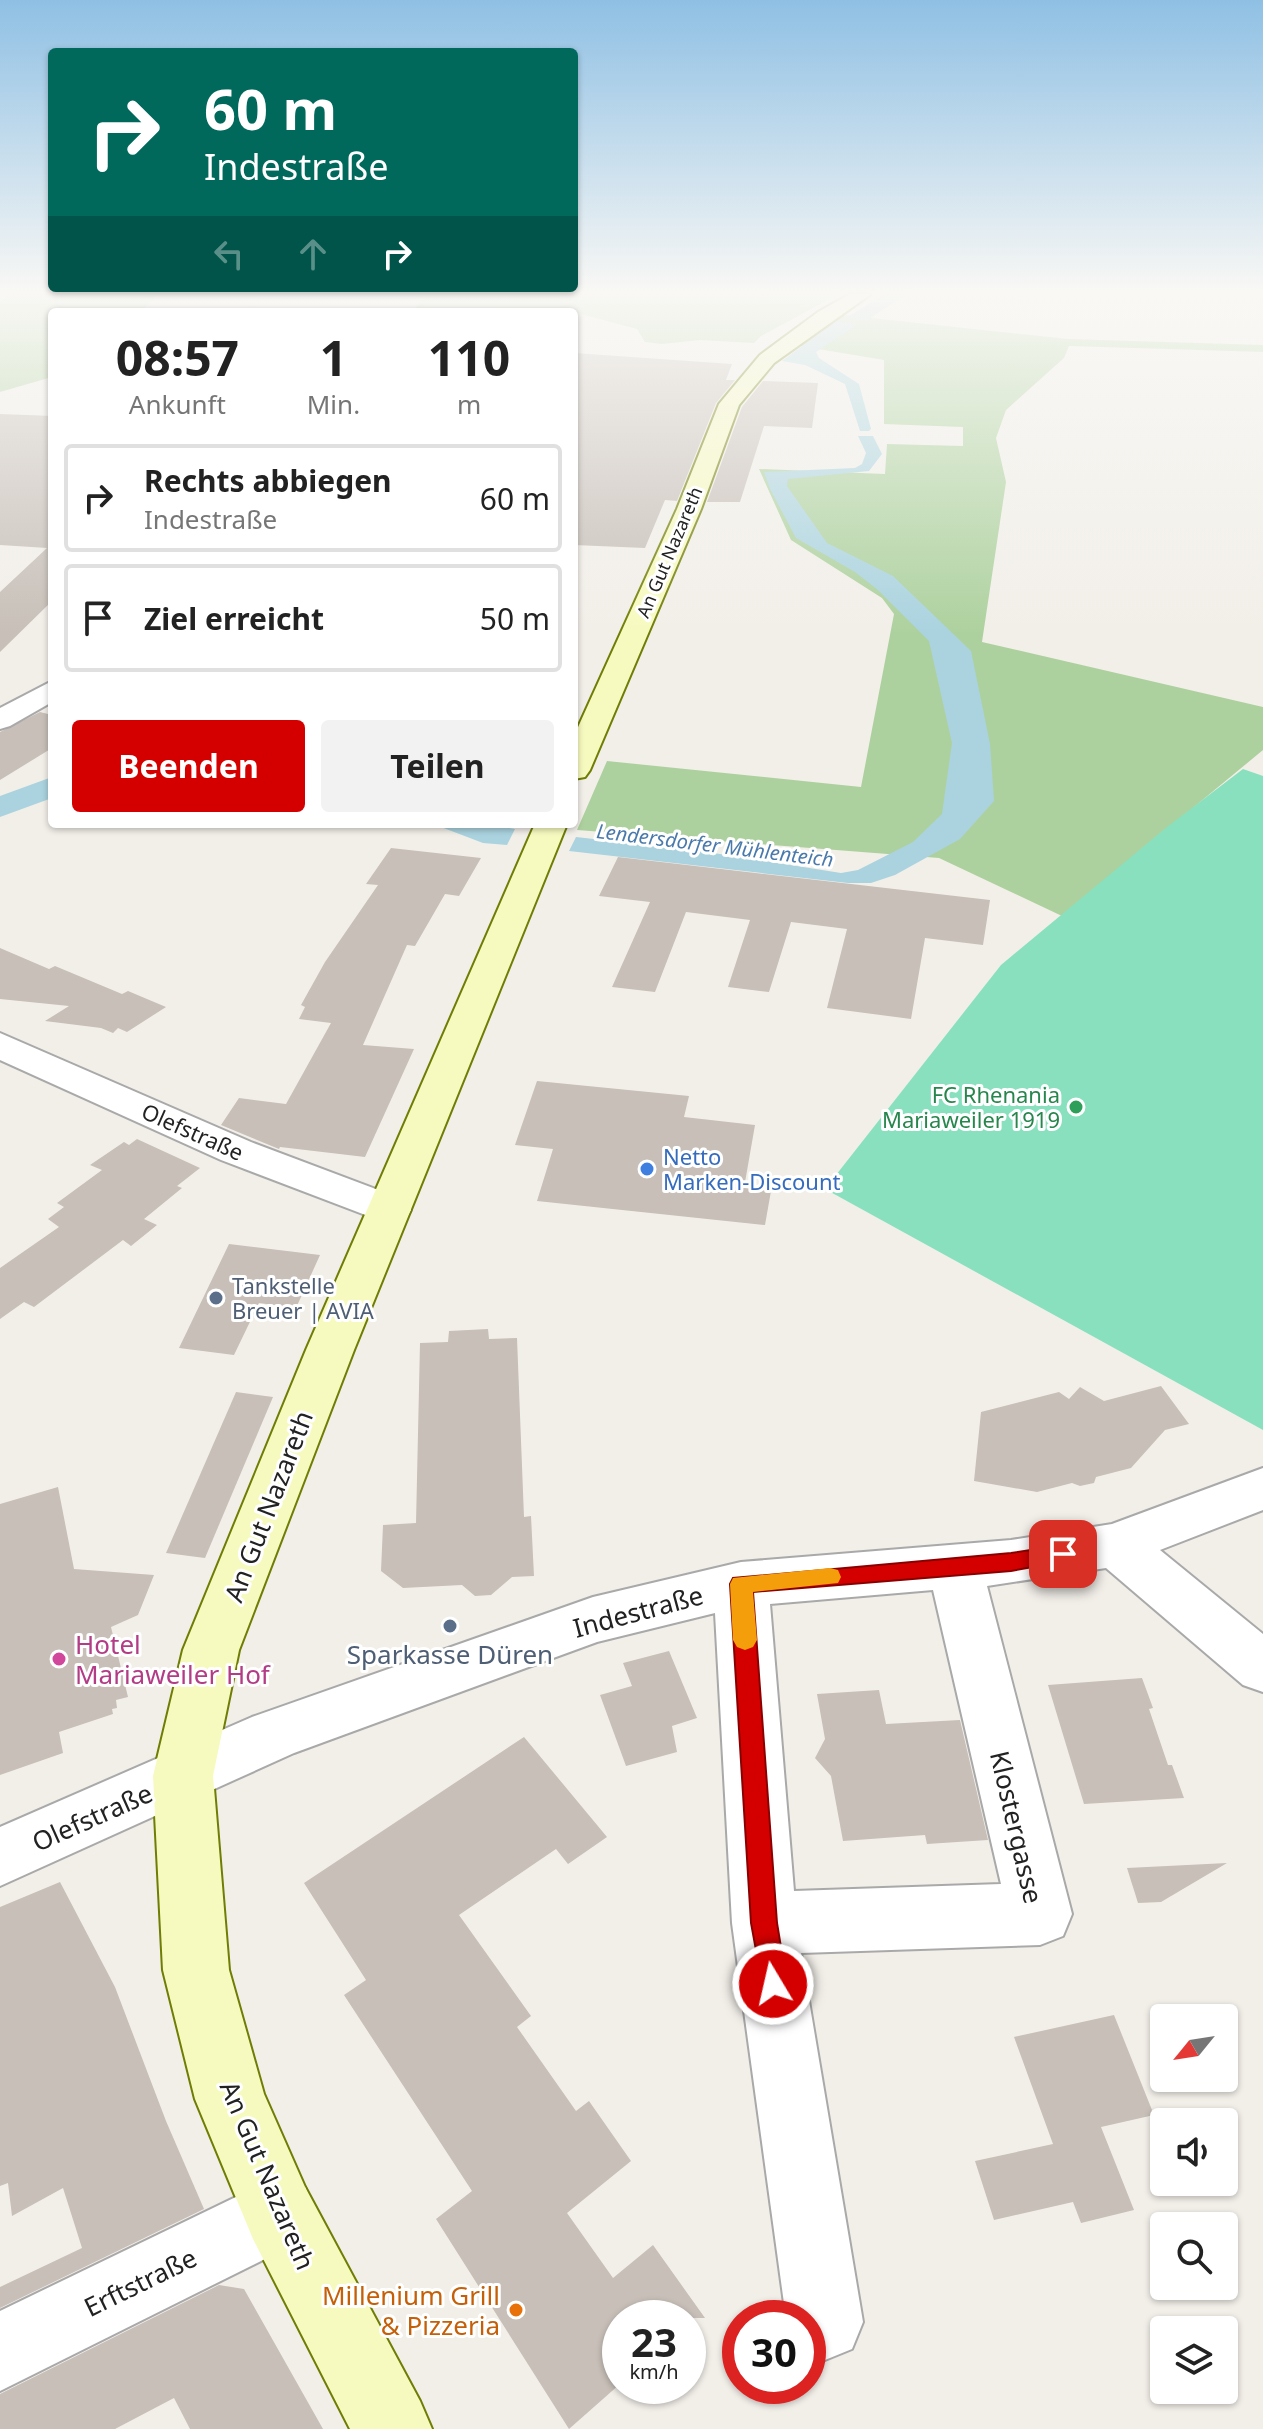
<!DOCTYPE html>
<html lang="de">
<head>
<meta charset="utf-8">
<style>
  :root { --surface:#fff; --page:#f2f2f2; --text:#222; --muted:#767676; --line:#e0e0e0; --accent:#d40000 }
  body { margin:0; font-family:"Noto Sans",sans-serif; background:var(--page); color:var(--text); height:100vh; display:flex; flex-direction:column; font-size:30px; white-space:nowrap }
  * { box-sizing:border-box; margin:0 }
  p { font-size:26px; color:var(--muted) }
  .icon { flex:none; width:44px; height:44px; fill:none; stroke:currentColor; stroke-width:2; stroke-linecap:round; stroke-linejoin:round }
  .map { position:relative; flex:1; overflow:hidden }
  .side { position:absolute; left:48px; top:308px; width:530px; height:520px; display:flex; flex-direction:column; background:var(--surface); border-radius:8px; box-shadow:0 2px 6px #0004 }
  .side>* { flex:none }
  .guide { position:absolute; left:48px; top:48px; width:530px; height:244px; border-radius:8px; box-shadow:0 2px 6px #0004; background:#00695c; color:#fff; overflow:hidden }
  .needle { width:52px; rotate:240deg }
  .fabs { position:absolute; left:1150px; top:2004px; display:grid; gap:16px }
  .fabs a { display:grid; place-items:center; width:88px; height:88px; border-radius:8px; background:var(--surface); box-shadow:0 2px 6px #0004; font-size:40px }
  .speed { position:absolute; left:602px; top:2300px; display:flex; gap:16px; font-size:40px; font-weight:700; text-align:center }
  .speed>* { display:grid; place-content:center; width:104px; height:104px; border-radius:50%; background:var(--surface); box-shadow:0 2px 6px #0004; line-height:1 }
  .speed small { font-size:20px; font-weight:400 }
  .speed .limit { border:12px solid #d22; background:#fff; color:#111 }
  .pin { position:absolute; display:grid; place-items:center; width:68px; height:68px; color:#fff; margin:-34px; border-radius:16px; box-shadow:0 4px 12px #0006 }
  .me { position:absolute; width:88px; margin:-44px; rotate:351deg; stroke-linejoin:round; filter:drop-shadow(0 0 6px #0008) }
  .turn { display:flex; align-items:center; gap:28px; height:168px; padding:0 24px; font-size:36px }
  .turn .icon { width:104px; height:104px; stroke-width:2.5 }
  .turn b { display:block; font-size:56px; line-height:68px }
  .lanes { display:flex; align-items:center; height:76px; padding:0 24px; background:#0003; justify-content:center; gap:40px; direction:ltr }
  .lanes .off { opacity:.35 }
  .eta { display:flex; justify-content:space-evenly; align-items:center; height:136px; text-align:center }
  .eta b { font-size:48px; font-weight:700; line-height:56px }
  .button { display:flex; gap:16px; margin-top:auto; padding:16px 24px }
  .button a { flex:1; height:92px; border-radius:8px; background:var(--accent); color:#fff; font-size:32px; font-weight:700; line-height:92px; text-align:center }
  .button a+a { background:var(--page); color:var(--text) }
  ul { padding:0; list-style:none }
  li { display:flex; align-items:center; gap:24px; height:108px; margin:0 16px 12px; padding:0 8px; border:4px solid var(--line); border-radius:8px }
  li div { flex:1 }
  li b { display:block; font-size:30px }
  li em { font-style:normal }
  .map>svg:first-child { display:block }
  .forest { fill:#add19e }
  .pitch { fill:#88e0be }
  .water { fill:#aad3df }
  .building { fill:#c7bfb8 }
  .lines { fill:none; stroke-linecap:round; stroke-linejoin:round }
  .minor-casing { stroke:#a9a9a9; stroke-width:4 }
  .secondary-casing { stroke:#707d05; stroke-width:4 }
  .minor { fill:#fff; fill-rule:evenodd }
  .secondary { fill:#f7fabf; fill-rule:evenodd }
  .route { fill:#d40000; stroke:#8a0000; stroke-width:2 }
  .slow { fill:#f59e0b }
  .leisure-dot { fill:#2e9e5b; stroke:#fff; stroke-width:3 }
  .shop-dot { fill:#3f7fe0; stroke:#fff; stroke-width:3 }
  .service-dot { fill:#5c6f8a; stroke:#fff; stroke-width:3 }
  .hotel-dot { fill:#d1479c; stroke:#fff; stroke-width:3 }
  .food-dot { fill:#e8710a; stroke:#fff; stroke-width:3 }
  .labels { text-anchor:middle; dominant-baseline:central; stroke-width:6; stroke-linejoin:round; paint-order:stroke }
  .far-street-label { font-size:18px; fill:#222; stroke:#fff }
  .far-water-label { font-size:20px; font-style:italic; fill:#4a7aab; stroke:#fff }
  .leisure-label { font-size:22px; fill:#27864d; stroke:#fff; text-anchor:end }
  .street-label { font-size:22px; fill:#222; stroke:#fff }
  .shop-label { font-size:22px; fill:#366cbe; stroke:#fff; text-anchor:start }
  .service-label { font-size:22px; fill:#4e5e75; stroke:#fff; text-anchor:start }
  .near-street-label { font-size:26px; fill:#222; stroke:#fff }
  .near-hotel-label { font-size:26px; fill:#b23c85; stroke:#fff; text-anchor:start }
  .near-service-label { font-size:26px; fill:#4e5e75; stroke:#fff }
  .near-food-label { font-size:26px; fill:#c56008; stroke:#fff; text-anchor:end }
</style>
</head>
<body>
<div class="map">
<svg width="1263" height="2429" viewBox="0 0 1263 2429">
  <rect width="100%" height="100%" fill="#f2efe9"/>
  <g class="forest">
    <polygon points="15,294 158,294 141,312 52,312 52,377 0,392 0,301"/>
    <polygon points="413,294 839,294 761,336 754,343 700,340 662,344 645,342 637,329 574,312 417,312 415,310 422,299"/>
    <polygon points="843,315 1068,339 1263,345 1263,352 1069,346 1064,358 1006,410 996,438 1006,482 982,642 1263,707 1263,750 1062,916 939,858 577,830 607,761 861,787 894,614 882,598 791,540 759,469 885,474 887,444 963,446 963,427 884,424 884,360 794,345"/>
  </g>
  <polygon class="pitch" points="1243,769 1263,776 1263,1430 825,1189 1001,965 1167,827"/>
  <g class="water">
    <polygon points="884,294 907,294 866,321 846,318"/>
    <polygon points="836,321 858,324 816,352 819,358 859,384 871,429 869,431 860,431 845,384 805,365 782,361"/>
    <polygon points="858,436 873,436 882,454 869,471 788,479 787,486 827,543 893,576 971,651 990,744 994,801 960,839 895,875 871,883 848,883 569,851 576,837 701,851 841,873 858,870 913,842 942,814 952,743 929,641 878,590 855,572 796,538 770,489 764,472 855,468 862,464 866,453"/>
    <polygon points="52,777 52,798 0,817 0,796"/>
    <polygon points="433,824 485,824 515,829 507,845 483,843"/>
  </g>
  <g class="building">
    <polygon points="574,353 732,364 726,380 735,380 716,403 677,501 665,500 645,548 574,545"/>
    <polygon points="763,381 818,383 812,428 764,426 740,502 707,502 742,407"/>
    <polygon points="0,414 52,416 52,601 0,652 0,592 47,548 0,545"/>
    <polygon points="40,712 52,715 52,748 0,780 0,732"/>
    <polygon points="391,848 481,858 459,896 445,894 415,946 407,945 363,1045 414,1049 365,1157 280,1147 279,1149 221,1125 239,1098 286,1104 331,1023 299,1019 305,1007 301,1005 325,962 378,885 366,884"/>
    <polygon points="618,857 990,900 983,945 925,938 911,1019 827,1008 847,929 791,922 769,992 728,987 750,920 686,912 655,992 612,987 650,902 599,896"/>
    <polygon points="0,948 49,969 55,966 122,994 128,991 166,1007 127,1032 118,1028 113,1033 101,1028 45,1021 69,1006 0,999"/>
    <polygon points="537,1081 689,1096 684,1117 755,1125 744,1188 771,1191 765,1225 537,1201 553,1149 515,1145"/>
    <polygon points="137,1139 200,1168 177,1186 182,1188 144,1219 157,1225 131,1246 123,1240 34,1307 24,1302 0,1319 0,1268 59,1227 48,1219 64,1207 57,1203 102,1170 90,1165 124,1142 129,1145"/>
    <polygon points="229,1244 320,1255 296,1308 259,1303 234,1355 179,1348"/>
    <polygon points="488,1329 489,1339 517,1338 524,1517 531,1516 534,1576 512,1577 491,1595 475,1596 462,1585 403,1588 381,1571 383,1525 416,1523 420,1343 448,1342 449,1331"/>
    <polygon points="1161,1386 1189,1424 1165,1430 1131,1468 1096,1477 1094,1483 1080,1486 1072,1483 1037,1492 974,1481 981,1412 1059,1392 1069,1399 1080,1387 1104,1401"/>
    <polygon points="236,1392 273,1397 205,1558 166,1553"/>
    <polygon points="58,1487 74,1569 154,1575 138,1615 111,1627 128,1697 116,1700 117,1708 112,1709 113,1714 59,1732 63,1753 0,1775 0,1504"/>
    <polygon points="669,1651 697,1718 672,1726 677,1752 626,1766 600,1695 632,1686 623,1663"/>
    <polygon points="1142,1678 1153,1708 1149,1709 1168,1765 1172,1765 1184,1798 1084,1804 1048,1685"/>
    <polygon points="879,1690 886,1724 960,1720 988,1840 927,1844 925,1835 843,1841 831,1776 815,1758 825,1739 817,1694"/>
    <polygon points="524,1737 607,1837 568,1864 556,1849 459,1915 531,2016 517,2027 576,2111 589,2101 631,2161 567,2213 613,2278 653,2245 705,2318 620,2318 620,2384 569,2429 436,2219 472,2191 344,1995 366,1980 304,1883"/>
    <polygon points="1227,1863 1161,1902 1138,1903 1127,1868"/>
    <polygon points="60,1882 115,1987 166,2121 204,2209 0,2308 0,2287 82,2248 63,2188 12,2216 8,2183 0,2186 0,1907"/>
    <polygon points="1114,2015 1154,2115 1101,2127 1134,2210 1081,2223 1073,2202 994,2220 975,2161 1053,2144 1014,2037"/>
    <polygon points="219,2285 244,2289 323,2429 190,2429 174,2398 115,2429 0,2429 0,2394"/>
  </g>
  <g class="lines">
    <defs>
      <g id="minor">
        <polygon points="52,681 52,702 10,726 0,729 0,708"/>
        <polygon points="0,1033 251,1142 405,1200 411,1210 405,1220 389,1224 221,1160 0,1060"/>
        <path d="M1263 1468V1510L1160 1550 1263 1634V1692L1243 1685 1106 1568 987 1586 1072 1914 1063 1936 1040 1945 801 1953 863 2322 852 2349 825 2360 808 2353V2318H786L732 1923 715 1613 597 1642 294 1753 0 1886V1827L252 1717 593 1597 741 1562 1011 1540 1112 1524ZM933 1590 1001 1884 794 1891 770 1604Z"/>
        <polygon points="279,2176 305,2187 316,2213 305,2239 0,2391 0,2311"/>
      </g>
      <g id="secondary">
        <polygon points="850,294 871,294 774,363 739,405 701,509 590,770 585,777 574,779 574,736 677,509 719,404 760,355 818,312"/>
        <polygon points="535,824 567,824 354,1350 239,1650 213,1776 229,1970 264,2094 305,2187 420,2401 432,2429 350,2429 253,2239 195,2099 163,1970 153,1776 183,1650 306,1350"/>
      </g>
    </defs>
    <use href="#minor" class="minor-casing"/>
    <use href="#secondary" class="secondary-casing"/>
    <use href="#minor" class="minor"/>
    <use href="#secondary" class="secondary"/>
  </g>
  <linearGradient id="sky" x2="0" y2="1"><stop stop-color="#8fc0e4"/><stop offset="0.46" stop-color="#f9f8f5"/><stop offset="1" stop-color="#f9f8f5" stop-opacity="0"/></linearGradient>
  <rect width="1263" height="634" fill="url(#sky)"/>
  <polygon class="route" points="1063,1545 1071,1547 1075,1554 1071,1560 1011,1571 753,1592 777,1923 787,1984 783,1994 773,1998 764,1994 751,1923 730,1584 733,1578 1011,1553"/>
  <polygon class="slow" points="830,1568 838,1570 841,1577 838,1583 753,1592 757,1640 753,1647 745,1650 737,1647 733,1640 730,1584 733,1578"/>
  <circle class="leisure-dot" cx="1076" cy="1107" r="8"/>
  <circle class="shop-dot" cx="647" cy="1169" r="8"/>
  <g class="service-dot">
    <circle cx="216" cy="1298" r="8"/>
    <circle cx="450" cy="1626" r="8"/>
  </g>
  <circle class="hotel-dot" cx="59" cy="1659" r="8"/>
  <circle class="food-dot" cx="516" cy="2310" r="8"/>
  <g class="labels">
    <g class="far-street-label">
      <text transform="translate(669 552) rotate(-67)">An Gut Nazareth</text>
    </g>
    <g class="far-water-label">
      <text transform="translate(715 845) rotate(7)">Lendersdorfer Mühlenteich</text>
    </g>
    <g class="leisure-label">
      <text x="1060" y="1094">FC Rhenania<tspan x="1060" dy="25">Mariaweiler 1919</tspan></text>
    </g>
    <g class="street-label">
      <text transform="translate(193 1131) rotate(24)">Olefstraße</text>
    </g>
    <g class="shop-label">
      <text x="663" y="1156">Netto<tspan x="663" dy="25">Marken-Discount</tspan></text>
    </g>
    <g class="service-label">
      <text x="232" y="1285">Tankstelle<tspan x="232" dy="25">Breuer | AVIA</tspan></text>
    </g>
    <g class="near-street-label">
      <text transform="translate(268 1506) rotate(-69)">An Gut Nazareth</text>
      <text transform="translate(638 1611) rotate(-15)">Indestraße</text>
      <text transform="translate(92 1817) rotate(-24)">Olefstraße</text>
      <text transform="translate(1017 1827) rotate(77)">Klostergasse</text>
      <text transform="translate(268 2175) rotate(67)">An Gut Nazareth</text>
      <text transform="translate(140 2282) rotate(-26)">Erftstraße</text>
    </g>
    <g class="near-hotel-label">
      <text x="75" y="1644">Hotel<tspan x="75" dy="30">Mariaweiler Hof</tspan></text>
    </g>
    <g class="near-service-label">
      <text x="450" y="1654">Sparkasse Düren</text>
    </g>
    <g class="near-food-label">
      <text x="500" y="2295">Millenium Grill<tspan x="500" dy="30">&amp; Pizzeria</tspan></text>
    </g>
  </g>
</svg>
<div class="fabs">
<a><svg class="needle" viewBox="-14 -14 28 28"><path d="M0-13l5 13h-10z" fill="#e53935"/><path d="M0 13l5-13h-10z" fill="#767676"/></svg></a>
<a><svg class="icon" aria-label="sound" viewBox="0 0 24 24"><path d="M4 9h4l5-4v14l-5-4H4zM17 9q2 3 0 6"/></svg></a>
<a><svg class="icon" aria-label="search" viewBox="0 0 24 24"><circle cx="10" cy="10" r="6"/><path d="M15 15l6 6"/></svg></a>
<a><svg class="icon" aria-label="layers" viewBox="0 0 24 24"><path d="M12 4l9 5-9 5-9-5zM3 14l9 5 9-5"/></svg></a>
</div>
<div class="speed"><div>23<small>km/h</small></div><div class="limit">30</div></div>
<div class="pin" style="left:1063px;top:1554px;background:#d93025"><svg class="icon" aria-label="arrive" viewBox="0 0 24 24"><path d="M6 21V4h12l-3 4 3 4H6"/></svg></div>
<svg class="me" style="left:773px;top:1984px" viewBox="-20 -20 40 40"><circle r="17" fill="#d40000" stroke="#fff" stroke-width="3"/><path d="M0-11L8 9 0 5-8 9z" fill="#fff"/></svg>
<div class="guide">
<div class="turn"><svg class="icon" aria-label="right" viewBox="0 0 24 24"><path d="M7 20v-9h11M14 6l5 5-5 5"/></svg><div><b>60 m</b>Indestraße</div></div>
<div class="lanes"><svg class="icon off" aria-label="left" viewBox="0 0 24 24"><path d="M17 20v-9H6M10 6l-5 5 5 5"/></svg><svg class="icon off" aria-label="ahead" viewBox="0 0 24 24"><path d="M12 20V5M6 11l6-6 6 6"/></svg><svg class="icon" aria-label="right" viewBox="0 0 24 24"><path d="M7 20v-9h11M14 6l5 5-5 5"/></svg></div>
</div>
<section class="side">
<div class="eta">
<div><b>08:57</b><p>Ankunft</p></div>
<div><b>1</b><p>Min.</p></div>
<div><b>110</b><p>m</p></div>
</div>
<ul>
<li><svg class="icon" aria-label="right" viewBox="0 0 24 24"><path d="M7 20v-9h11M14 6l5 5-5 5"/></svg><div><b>Rechts abbiegen</b><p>Indestraße</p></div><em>60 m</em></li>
<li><svg class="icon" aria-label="arrive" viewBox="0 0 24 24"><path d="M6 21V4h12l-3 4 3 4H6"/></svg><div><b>Ziel erreicht</b></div><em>50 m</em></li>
</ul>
<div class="button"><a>Beenden</a><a>Teilen</a></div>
</section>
</div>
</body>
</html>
